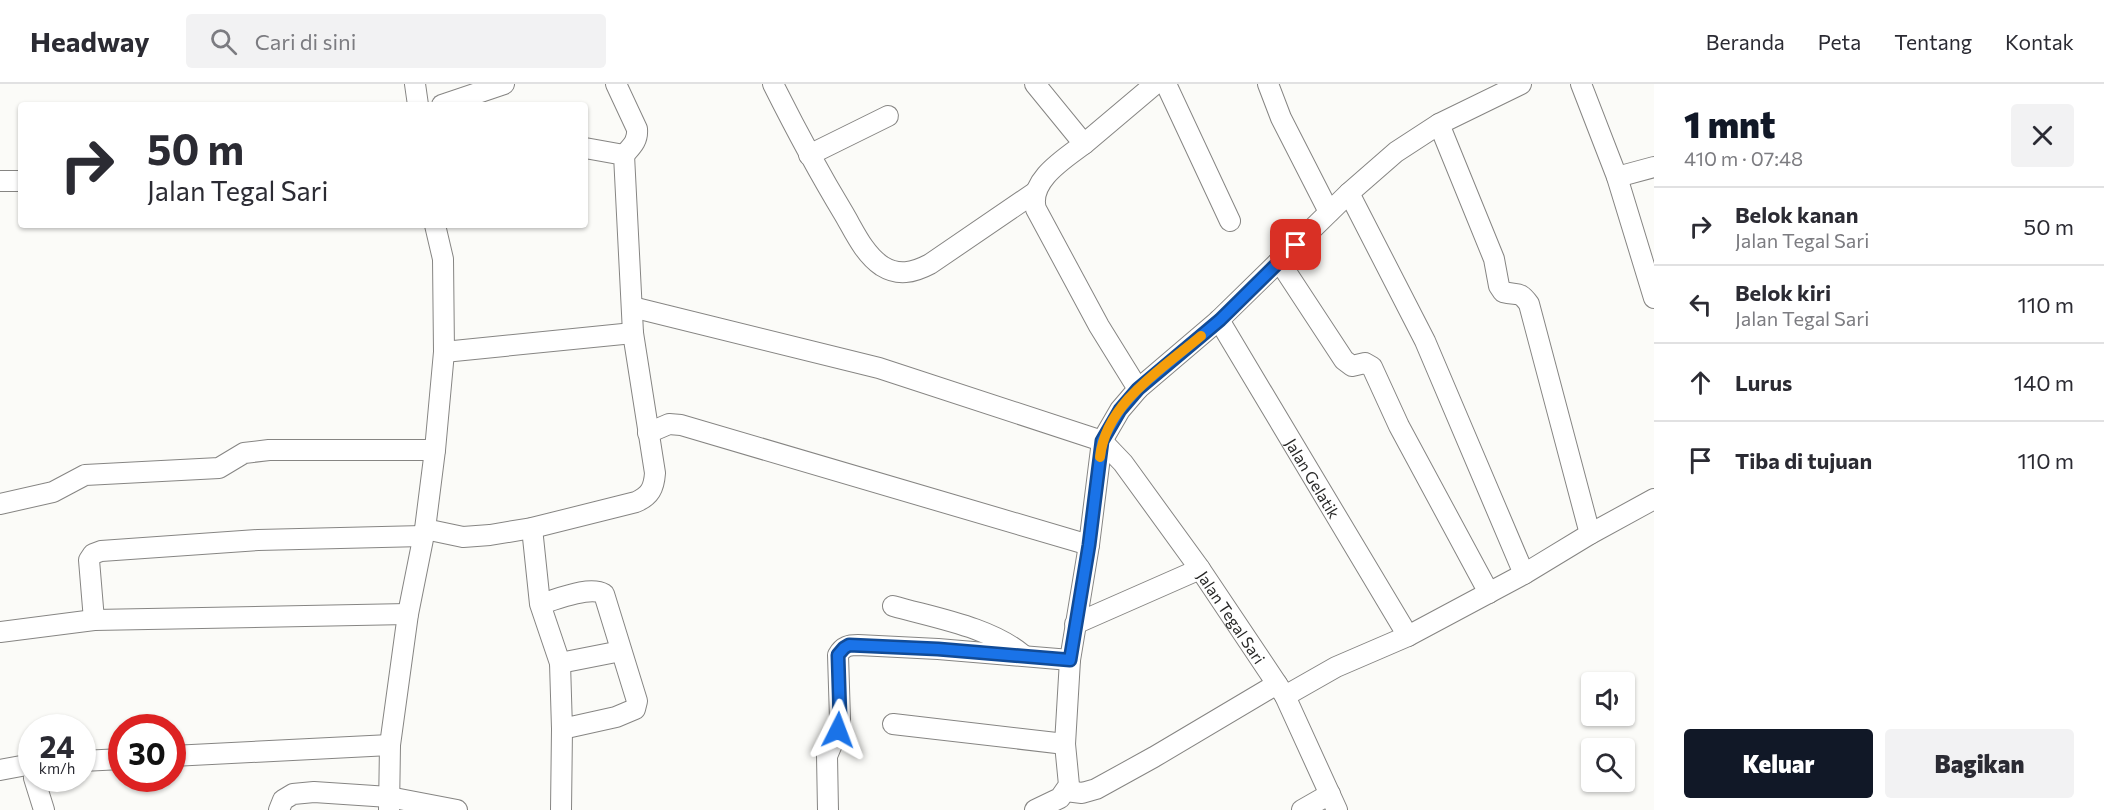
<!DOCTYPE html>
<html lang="id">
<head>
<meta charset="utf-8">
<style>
  :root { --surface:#fff; --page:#f2f2f3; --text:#2b2b33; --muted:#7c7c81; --line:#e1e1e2; --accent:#111827 }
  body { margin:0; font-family:Commissioner,sans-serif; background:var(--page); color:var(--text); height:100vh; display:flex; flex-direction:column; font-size:22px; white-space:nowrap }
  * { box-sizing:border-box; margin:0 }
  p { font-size:20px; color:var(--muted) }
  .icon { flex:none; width:33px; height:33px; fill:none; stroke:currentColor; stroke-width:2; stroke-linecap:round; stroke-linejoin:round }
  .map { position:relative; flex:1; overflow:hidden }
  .details { display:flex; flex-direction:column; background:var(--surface); width:450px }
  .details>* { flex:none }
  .guide { position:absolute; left:18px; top:18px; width:570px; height:126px; border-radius:6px; box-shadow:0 2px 4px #0004; background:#fff; color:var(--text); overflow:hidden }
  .buttons { position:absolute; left:1581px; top:588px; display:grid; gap:12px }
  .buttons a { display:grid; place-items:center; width:54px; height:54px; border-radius:6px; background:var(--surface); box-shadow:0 2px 4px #0004; font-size:30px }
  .speed { position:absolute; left:18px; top:630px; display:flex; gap:12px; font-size:30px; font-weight:700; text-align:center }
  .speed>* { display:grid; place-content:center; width:78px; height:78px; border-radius:50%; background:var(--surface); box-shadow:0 2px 4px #0004; line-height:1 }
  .speed small { font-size:15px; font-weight:400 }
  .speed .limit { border:9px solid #d22; background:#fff; color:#111 }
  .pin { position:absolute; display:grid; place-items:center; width:51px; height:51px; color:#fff; margin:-26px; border-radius:12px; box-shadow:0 3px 9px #0006 }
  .me { position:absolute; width:66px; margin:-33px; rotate:3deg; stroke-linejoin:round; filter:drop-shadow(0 0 4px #0008) }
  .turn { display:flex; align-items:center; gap:21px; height:126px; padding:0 30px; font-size:27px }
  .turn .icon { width:78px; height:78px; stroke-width:2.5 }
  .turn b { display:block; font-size:42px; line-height:51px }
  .round { display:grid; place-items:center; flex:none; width:63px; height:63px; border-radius:6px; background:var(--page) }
  .headline { display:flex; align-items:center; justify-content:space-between; height:102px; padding:0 30px }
  h1 { font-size:36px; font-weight:800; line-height:45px; color:var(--accent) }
  .button { display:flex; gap:12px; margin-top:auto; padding:12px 30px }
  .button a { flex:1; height:69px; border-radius:6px; background:var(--accent); color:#fff; font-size:24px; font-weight:800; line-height:69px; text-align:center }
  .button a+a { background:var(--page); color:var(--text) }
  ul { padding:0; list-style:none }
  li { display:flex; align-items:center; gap:18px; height:78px; padding:0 30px; border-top:2px solid var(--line) }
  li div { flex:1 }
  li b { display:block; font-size:22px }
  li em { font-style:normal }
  header { display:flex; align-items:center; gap:36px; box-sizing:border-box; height:84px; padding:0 30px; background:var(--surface); border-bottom:2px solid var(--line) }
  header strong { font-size:28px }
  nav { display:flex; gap:33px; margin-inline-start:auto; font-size:21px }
  .search { width:420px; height:54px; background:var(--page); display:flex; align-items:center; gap:15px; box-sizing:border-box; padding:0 21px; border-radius:6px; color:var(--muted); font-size:22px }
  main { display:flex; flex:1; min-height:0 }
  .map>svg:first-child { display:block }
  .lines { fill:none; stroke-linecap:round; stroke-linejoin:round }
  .minor-casing { stroke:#868583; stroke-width:22 }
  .minor { stroke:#fff; stroke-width:20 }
  .route-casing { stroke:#114b97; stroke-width:15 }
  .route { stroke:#1a73e8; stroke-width:10 }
  .slow { stroke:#f59e0b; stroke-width:10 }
  .labels { text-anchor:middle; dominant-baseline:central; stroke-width:6; stroke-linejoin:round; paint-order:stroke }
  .street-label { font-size:16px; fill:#282827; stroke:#fbfbf8 }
</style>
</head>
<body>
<header>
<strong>Headway</strong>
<div class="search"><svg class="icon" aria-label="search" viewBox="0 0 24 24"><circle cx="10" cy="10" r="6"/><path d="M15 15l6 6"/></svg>Cari di sini</div>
<nav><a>Beranda</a><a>Peta</a><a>Tentang</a><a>Kontak</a></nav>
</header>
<main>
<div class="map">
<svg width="1654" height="726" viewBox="0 0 1654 726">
  <rect width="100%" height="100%" fill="#fbfbf8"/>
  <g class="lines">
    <defs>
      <g id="minor">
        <polyline points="415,0 418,21"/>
        <path d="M616 0 637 45C638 57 632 62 624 71"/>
        <path d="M773 0C795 44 818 87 844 130 854 147 864 170 882 182 898 192 913 189 930 180L1034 109"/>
        <polyline points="1166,0 1230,137"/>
        <polyline points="1268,0 1281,34 1329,128"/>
        <polyline points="1581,0 1617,93 1654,214"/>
        <polyline points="442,21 504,0"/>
        <path d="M1439 40 1494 175 1499 202 1503 208C1518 212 1519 206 1529 220L1590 450"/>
        <polyline points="1084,60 1155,0"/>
        <polyline points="809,71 888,32"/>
        <polyline points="1617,93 1654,83"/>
        <polyline points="0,97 21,97"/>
        <polyline points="1349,109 1425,257 1524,490"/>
        <polyline points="1279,177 1344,276 1352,282 1365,279 1372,283 1399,342 1489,509"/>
        <path id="s1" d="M632 223 879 284 1102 357 1123 379 1200 485 1285 612 1337 726"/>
        <path id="s2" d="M1219 236 1408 552"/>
        <polyline points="444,268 633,249"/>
        <polyline points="1138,305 1219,236 1349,109 1396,68 1439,40 1521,0"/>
        <polyline points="648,349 669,340 681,341 1089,461"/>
        <polyline points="0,420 53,408 85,391 219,384 244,369 269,366 435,366"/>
        <path d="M532 444 540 520 560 579 562 645 616 633 635 625 637 617 604 510C589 501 556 516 540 520"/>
        <path d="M425 445 463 453 490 451 532 444 636 418C650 412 654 404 655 389L633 249 624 71 585 64"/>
        <path d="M893 522C935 534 990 543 1023 571"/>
        <polyline points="94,536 89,476 93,470 101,467 258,456 423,452"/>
        <polyline points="1075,540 1200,485"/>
        <polyline points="0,548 94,536 408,530"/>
        <polyline points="560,579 621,567"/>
        <polyline points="1285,612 1336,583 1408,552 1524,490 1590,450 1654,415"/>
        <polyline points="893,640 1065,660"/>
        <polyline points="172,672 390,661"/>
        <polyline points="82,677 122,675"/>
        <polyline points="0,686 32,680"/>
        <polyline points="34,694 44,726"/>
        <polyline points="1066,707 1082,709 1096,705 1154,673 1277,600"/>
        <polyline points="279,726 283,716 293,710 314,708 389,713 457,726"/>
        <polyline points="389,726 390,661 408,530 425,445 435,366 444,268 443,175 435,141"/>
        <polyline points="561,726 562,645"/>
        <path d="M828 726 827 672 838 646 840 635 838 571C843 562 849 561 858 561L938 565 1070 576 1089 461 1102 357 1120 326 1138 305 1099 242 1036 125C1028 97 1064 75 1084 60L1035 0"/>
        <polyline points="1035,726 1060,714 1069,701 1065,660 1070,576"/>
        <polyline points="1302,726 1330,710"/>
      </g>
    </defs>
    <use href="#minor" class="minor-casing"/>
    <use href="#minor" class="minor"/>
  </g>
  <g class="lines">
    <defs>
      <polyline id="route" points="838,646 840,635 838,571 844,564 849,561 938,565 1070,576 1089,461 1102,357 1120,326 1138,305 1220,236 1296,161"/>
    </defs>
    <use href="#route" class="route-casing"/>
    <use href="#route" class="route"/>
    <path class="slow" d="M1100 373C1106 319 1162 285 1201 252"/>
  </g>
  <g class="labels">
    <g class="street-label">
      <text stroke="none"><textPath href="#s2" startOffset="184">Jalan Gelatik</textPath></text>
      <text stroke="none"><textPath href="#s1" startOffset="708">Jalan Tegal Sari</textPath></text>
    </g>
  </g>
</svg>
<div class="buttons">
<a><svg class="icon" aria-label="sound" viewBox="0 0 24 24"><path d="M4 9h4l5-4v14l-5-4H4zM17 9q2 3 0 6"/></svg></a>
<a><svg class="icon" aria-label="search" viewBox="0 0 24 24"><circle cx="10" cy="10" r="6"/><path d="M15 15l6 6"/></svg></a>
</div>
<div class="speed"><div>24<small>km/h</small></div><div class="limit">30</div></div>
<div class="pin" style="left:1296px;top:161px;background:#d93025"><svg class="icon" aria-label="arrive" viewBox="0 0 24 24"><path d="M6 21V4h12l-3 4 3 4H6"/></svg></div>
<svg class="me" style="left:838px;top:646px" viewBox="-20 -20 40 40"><path d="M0-17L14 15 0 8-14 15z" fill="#1a73e8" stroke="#fff" stroke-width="4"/></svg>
<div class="guide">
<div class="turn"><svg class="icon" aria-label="right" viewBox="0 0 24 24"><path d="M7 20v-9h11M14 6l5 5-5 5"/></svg><div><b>50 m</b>Jalan Tegal Sari</div></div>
</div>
</div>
<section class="details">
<div class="headline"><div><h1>1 mnt</h1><p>410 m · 07:48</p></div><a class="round"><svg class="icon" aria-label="close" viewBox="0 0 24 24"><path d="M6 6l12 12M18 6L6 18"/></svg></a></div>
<ul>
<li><svg class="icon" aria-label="right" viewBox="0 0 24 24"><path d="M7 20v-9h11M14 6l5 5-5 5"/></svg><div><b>Belok kanan</b><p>Jalan Tegal Sari</p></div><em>50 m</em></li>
<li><svg class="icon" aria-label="left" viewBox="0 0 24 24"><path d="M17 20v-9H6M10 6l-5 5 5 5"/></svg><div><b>Belok kiri</b><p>Jalan Tegal Sari</p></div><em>110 m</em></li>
<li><svg class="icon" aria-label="ahead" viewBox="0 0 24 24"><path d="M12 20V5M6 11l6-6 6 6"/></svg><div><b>Lurus</b></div><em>140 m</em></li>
<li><svg class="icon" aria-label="arrive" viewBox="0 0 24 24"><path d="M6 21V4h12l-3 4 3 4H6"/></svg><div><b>Tiba di tujuan</b></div><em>110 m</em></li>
</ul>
<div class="button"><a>Keluar</a><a>Bagikan</a></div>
</section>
</main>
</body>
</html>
